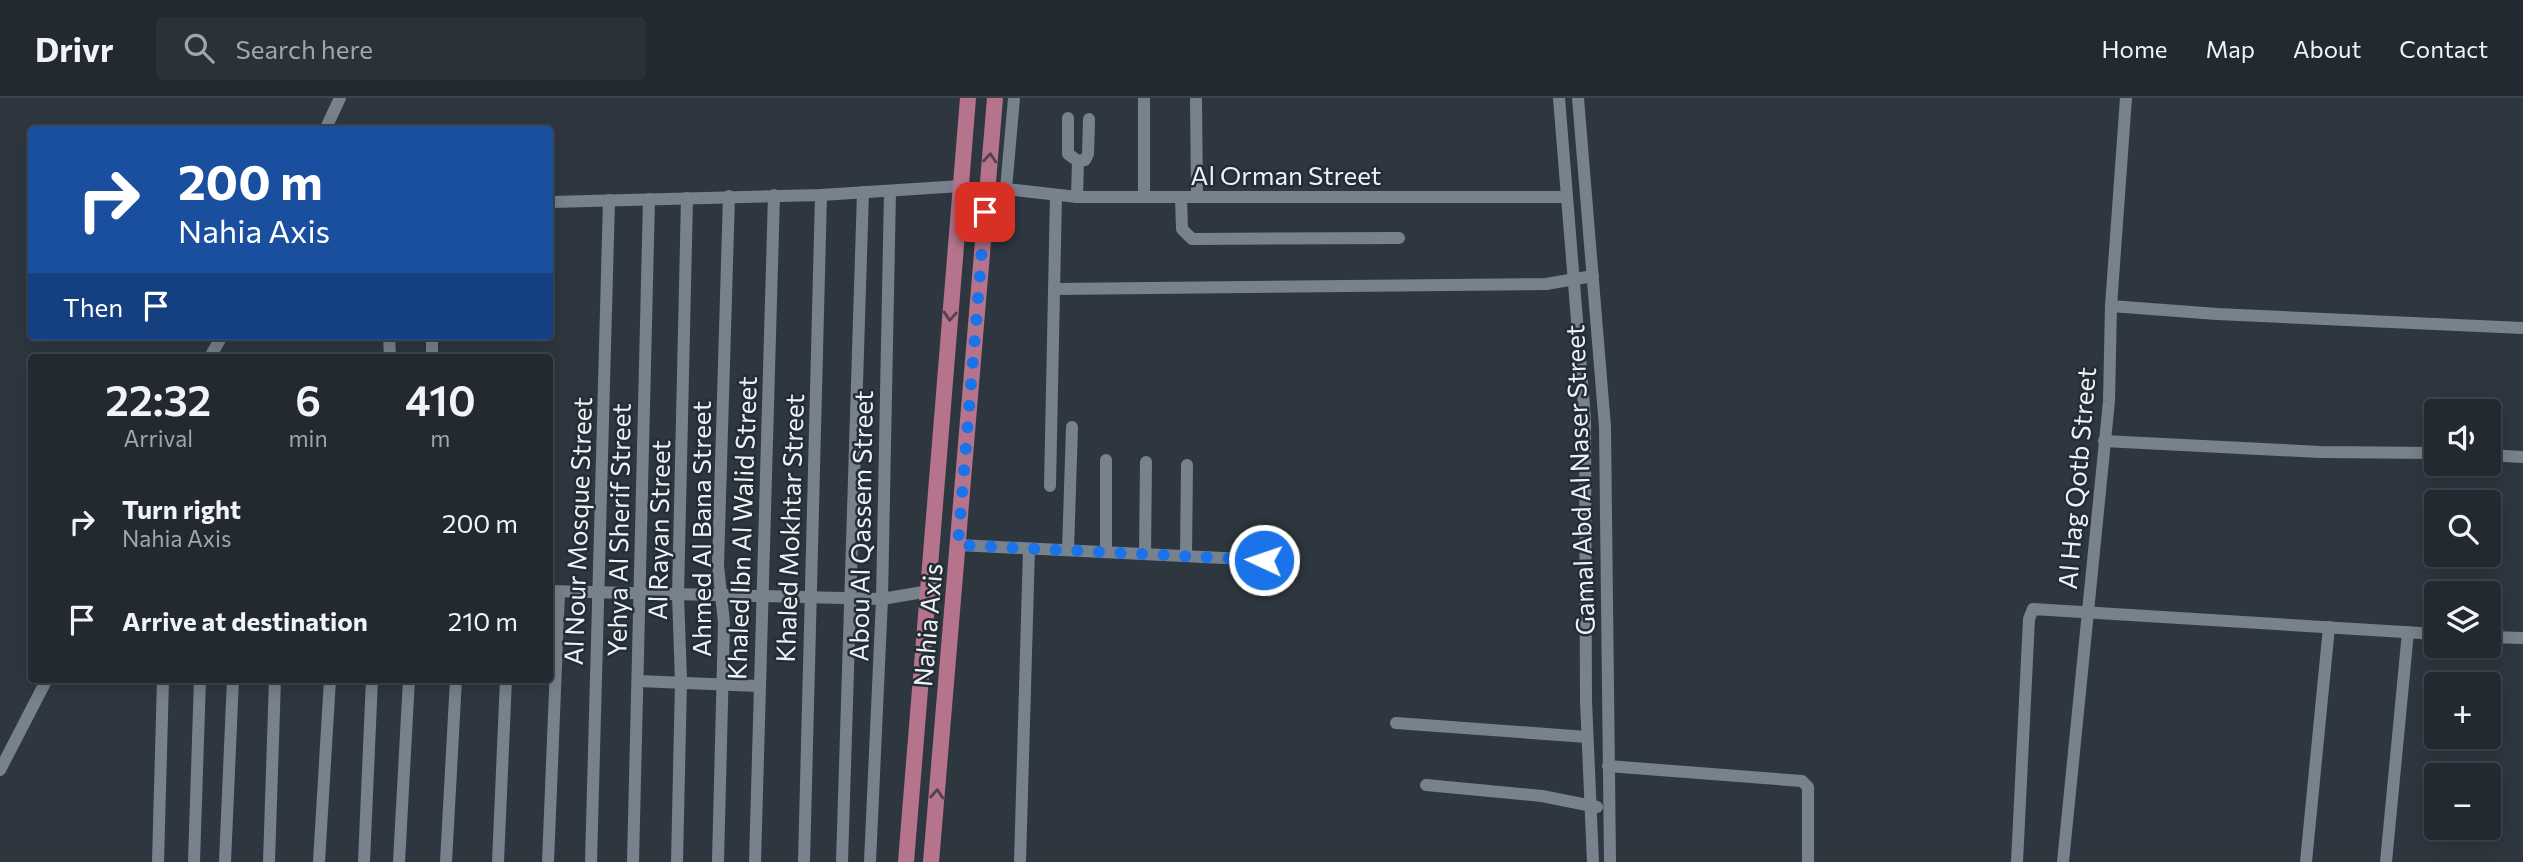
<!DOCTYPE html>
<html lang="en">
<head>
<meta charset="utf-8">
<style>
  :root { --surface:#222930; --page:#2a3138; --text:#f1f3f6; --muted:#a2a6ab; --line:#3f454c }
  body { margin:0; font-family:Commissioner,sans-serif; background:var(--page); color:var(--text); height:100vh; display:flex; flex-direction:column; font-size:26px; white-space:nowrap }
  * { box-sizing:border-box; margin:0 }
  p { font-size:23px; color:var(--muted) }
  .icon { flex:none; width:38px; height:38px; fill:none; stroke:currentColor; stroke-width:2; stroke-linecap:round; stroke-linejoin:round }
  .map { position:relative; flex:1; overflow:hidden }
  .details { position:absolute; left:28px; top:256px; width:525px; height:329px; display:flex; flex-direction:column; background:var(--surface); border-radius:7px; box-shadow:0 4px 18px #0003,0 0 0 2px var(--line) }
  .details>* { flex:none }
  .guide { position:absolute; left:28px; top:28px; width:525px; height:214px; border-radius:7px; box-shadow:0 4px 18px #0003,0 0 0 2px var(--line); background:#1a4fa0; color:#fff; overflow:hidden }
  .controls { position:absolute; left:2424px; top:301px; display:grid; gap:14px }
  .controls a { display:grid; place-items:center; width:77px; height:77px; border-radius:7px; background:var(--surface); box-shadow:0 4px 18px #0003,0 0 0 2px var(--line); font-size:35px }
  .pin { position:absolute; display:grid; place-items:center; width:60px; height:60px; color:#fff; margin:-30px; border-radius:14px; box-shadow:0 4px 10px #0006 }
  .me { position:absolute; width:77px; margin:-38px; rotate:273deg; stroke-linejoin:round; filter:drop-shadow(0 0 5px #0008) }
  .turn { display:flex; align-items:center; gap:24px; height:147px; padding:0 35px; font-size:32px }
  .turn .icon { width:91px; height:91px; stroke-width:2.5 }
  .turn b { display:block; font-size:49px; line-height:60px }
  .then { display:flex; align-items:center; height:66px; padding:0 35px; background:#0003; gap:14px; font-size:26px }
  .eta { display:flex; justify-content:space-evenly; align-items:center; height:119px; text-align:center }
  .eta b { font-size:42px; font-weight:600; line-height:49px }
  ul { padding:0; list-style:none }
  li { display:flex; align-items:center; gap:21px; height:98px; padding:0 35px }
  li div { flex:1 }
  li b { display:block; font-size:26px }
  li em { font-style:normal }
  header { display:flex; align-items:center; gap:42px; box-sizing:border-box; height:98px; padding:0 35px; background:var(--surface); border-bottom:2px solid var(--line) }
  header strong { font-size:33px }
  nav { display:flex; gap:38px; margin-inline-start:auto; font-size:24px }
  .search { width:490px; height:63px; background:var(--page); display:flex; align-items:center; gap:18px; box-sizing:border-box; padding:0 24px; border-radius:7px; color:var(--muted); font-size:26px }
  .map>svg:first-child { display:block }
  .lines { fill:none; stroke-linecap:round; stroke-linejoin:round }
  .minor { stroke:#78828c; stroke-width:12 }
  .major { stroke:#b5748c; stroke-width:16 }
  .oneway { stroke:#50424f }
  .route { stroke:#1a73e8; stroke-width:12; stroke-dasharray:0 21.6 }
  .labels { text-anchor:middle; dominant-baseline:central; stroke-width:5; stroke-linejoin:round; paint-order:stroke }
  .street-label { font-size:26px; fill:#edf2f8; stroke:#242d35 }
</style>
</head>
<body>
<header>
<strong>Drivr</strong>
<div class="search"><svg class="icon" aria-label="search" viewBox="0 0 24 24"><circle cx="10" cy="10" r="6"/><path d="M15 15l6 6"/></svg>Search here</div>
<nav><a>Home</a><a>Map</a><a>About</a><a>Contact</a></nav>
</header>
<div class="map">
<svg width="2523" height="764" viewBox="0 0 2523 764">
  <rect width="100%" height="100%" fill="#2e3740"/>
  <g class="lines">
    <g class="minor">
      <polyline points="1014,0 1006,91 1077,99 1566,99"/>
      <polyline points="1196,0 1197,99"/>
      <polyline points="1559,0 1585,321 1586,603 1593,764"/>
      <polyline points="1578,0 1605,329 1610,764"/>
      <polyline points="1068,20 1068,56 1078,63 1085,62 1088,56 1089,21"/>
      <polyline points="325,32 340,0"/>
      <polyline points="1077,99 1078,63"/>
      <polyline points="1144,99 1144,0"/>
      <polyline points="1181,99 1182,131 1192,141 1399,140"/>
      <polyline points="550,104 821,97 961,88"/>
      <polyline points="1054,191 1546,186 1593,178"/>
      <polyline points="2111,208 2217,216 2523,230"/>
      <polyline points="389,238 390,259"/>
      <polyline points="210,259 222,238"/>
      <polyline points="432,259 432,238"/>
      <polyline points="2104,343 2320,354 2436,355"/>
      <polyline points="2488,357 2523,359"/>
      <polyline points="1050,388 1056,97"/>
      <polyline points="958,447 1264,462"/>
      <polyline points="1068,452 1072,329"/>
      <polyline points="1106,454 1106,362"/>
      <polyline points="1145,456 1146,364"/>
      <polyline points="1186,458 1187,367"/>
      <polyline points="550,493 882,501 929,493"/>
      <polyline points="2488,539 2523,540"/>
      <polyline points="638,583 759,588"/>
      <polyline points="1396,625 1587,639"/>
      <polyline points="1608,668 1802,683 1808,689 1808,764"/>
      <polyline points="0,672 47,581"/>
      <polyline points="1426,687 1542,698 1597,709"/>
      <polyline points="158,764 163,581"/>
      <polyline points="194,764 200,581"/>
      <polyline points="225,764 233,581"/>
      <polyline points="269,764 275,581"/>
      <polyline points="319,764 330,581"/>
      <polyline points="364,764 372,581"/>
      <polyline points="399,764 409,581"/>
      <polyline points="446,764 456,581"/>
      <polyline points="498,764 506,581"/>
      <polyline points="548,764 559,494"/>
      <polyline points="591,764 609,102"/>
      <polyline points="633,764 649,101"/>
      <polyline points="677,764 681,583 678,497 687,100"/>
      <polyline points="718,764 724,525 718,467 729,98"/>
      <polyline points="755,764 774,97"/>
      <polyline points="804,764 821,97"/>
      <polyline points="842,764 863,94"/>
      <polyline points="870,764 882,501 890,93"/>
      <polyline points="1020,764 1029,451"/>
      <polyline points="2017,764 2029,521 2033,511 2436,536"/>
      <polyline points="2063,764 2109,303 2111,208 2126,0"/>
      <polyline points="2306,764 2329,529"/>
      <polyline points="2386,764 2408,534"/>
    </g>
    <g class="major">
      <polyline points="906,764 968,0"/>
      <polyline points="931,764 995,0"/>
    </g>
  </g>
  <defs><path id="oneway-chevron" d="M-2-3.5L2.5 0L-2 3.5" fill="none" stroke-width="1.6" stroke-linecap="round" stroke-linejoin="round" transform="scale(1.75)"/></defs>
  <g class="oneway">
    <use href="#oneway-chevron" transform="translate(990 60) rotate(-85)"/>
    <use href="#oneway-chevron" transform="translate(950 218) rotate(94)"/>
    <use href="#oneway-chevron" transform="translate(937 696) rotate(-85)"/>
  </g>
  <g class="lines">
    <polyline class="route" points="985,114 958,447 1264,462"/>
  </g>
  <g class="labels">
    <g class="street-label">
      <text x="1286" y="76">Al Orman Street</text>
      <text transform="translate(2076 380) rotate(-85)">Al Hag Qotb Street</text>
      <text transform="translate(1579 382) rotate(-92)">Gamal Abd Al Naser Street</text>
      <text transform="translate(860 428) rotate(-89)">Abou Al Qassem Street</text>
      <text transform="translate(741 430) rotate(-88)">Khaled Ibn Al Walid Street</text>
      <text transform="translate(789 430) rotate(-88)">Khaled Mokhtar Street</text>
      <text transform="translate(700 431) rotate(-90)">Ahmed Al Bana Street</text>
      <text transform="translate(618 432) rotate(-89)">Yehya Al Sherif Street</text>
      <text transform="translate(658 432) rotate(-89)">Al Rayan Street</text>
      <text transform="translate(577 433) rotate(-88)">Al Nour Mosque Street</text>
      <text transform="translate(927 527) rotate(-85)">Nahia Axis</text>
    </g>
  </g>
</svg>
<div class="controls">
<a><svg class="icon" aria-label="sound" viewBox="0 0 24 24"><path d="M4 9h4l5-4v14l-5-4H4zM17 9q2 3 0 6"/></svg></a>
<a><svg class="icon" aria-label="search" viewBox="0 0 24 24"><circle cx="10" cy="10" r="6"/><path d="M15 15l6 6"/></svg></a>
<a><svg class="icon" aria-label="layers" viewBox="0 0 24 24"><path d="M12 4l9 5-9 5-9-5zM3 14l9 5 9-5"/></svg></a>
<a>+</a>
<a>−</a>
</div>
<div class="pin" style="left:985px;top:114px;background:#d93025"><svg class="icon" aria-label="arrive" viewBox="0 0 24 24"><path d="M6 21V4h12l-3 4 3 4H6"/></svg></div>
<svg class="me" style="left:1264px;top:462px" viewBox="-20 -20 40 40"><circle r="17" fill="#1a73e8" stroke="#fff" stroke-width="3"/><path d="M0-11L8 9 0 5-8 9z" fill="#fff"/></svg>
<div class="guide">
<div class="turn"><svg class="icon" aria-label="right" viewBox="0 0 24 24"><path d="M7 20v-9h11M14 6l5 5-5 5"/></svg><div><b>200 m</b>Nahia Axis</div></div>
<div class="then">Then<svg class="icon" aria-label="arrive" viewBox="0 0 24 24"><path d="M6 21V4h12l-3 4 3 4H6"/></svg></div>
</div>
<section class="details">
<div class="eta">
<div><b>22:32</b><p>Arrival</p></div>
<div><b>6</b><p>min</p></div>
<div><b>410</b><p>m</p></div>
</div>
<ul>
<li><svg class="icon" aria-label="right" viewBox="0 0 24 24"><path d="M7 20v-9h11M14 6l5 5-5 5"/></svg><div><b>Turn right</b><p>Nahia Axis</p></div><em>200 m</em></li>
<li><svg class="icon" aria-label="arrive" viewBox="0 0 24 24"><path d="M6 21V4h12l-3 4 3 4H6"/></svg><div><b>Arrive at destination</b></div><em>210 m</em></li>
</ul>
</section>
</div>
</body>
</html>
